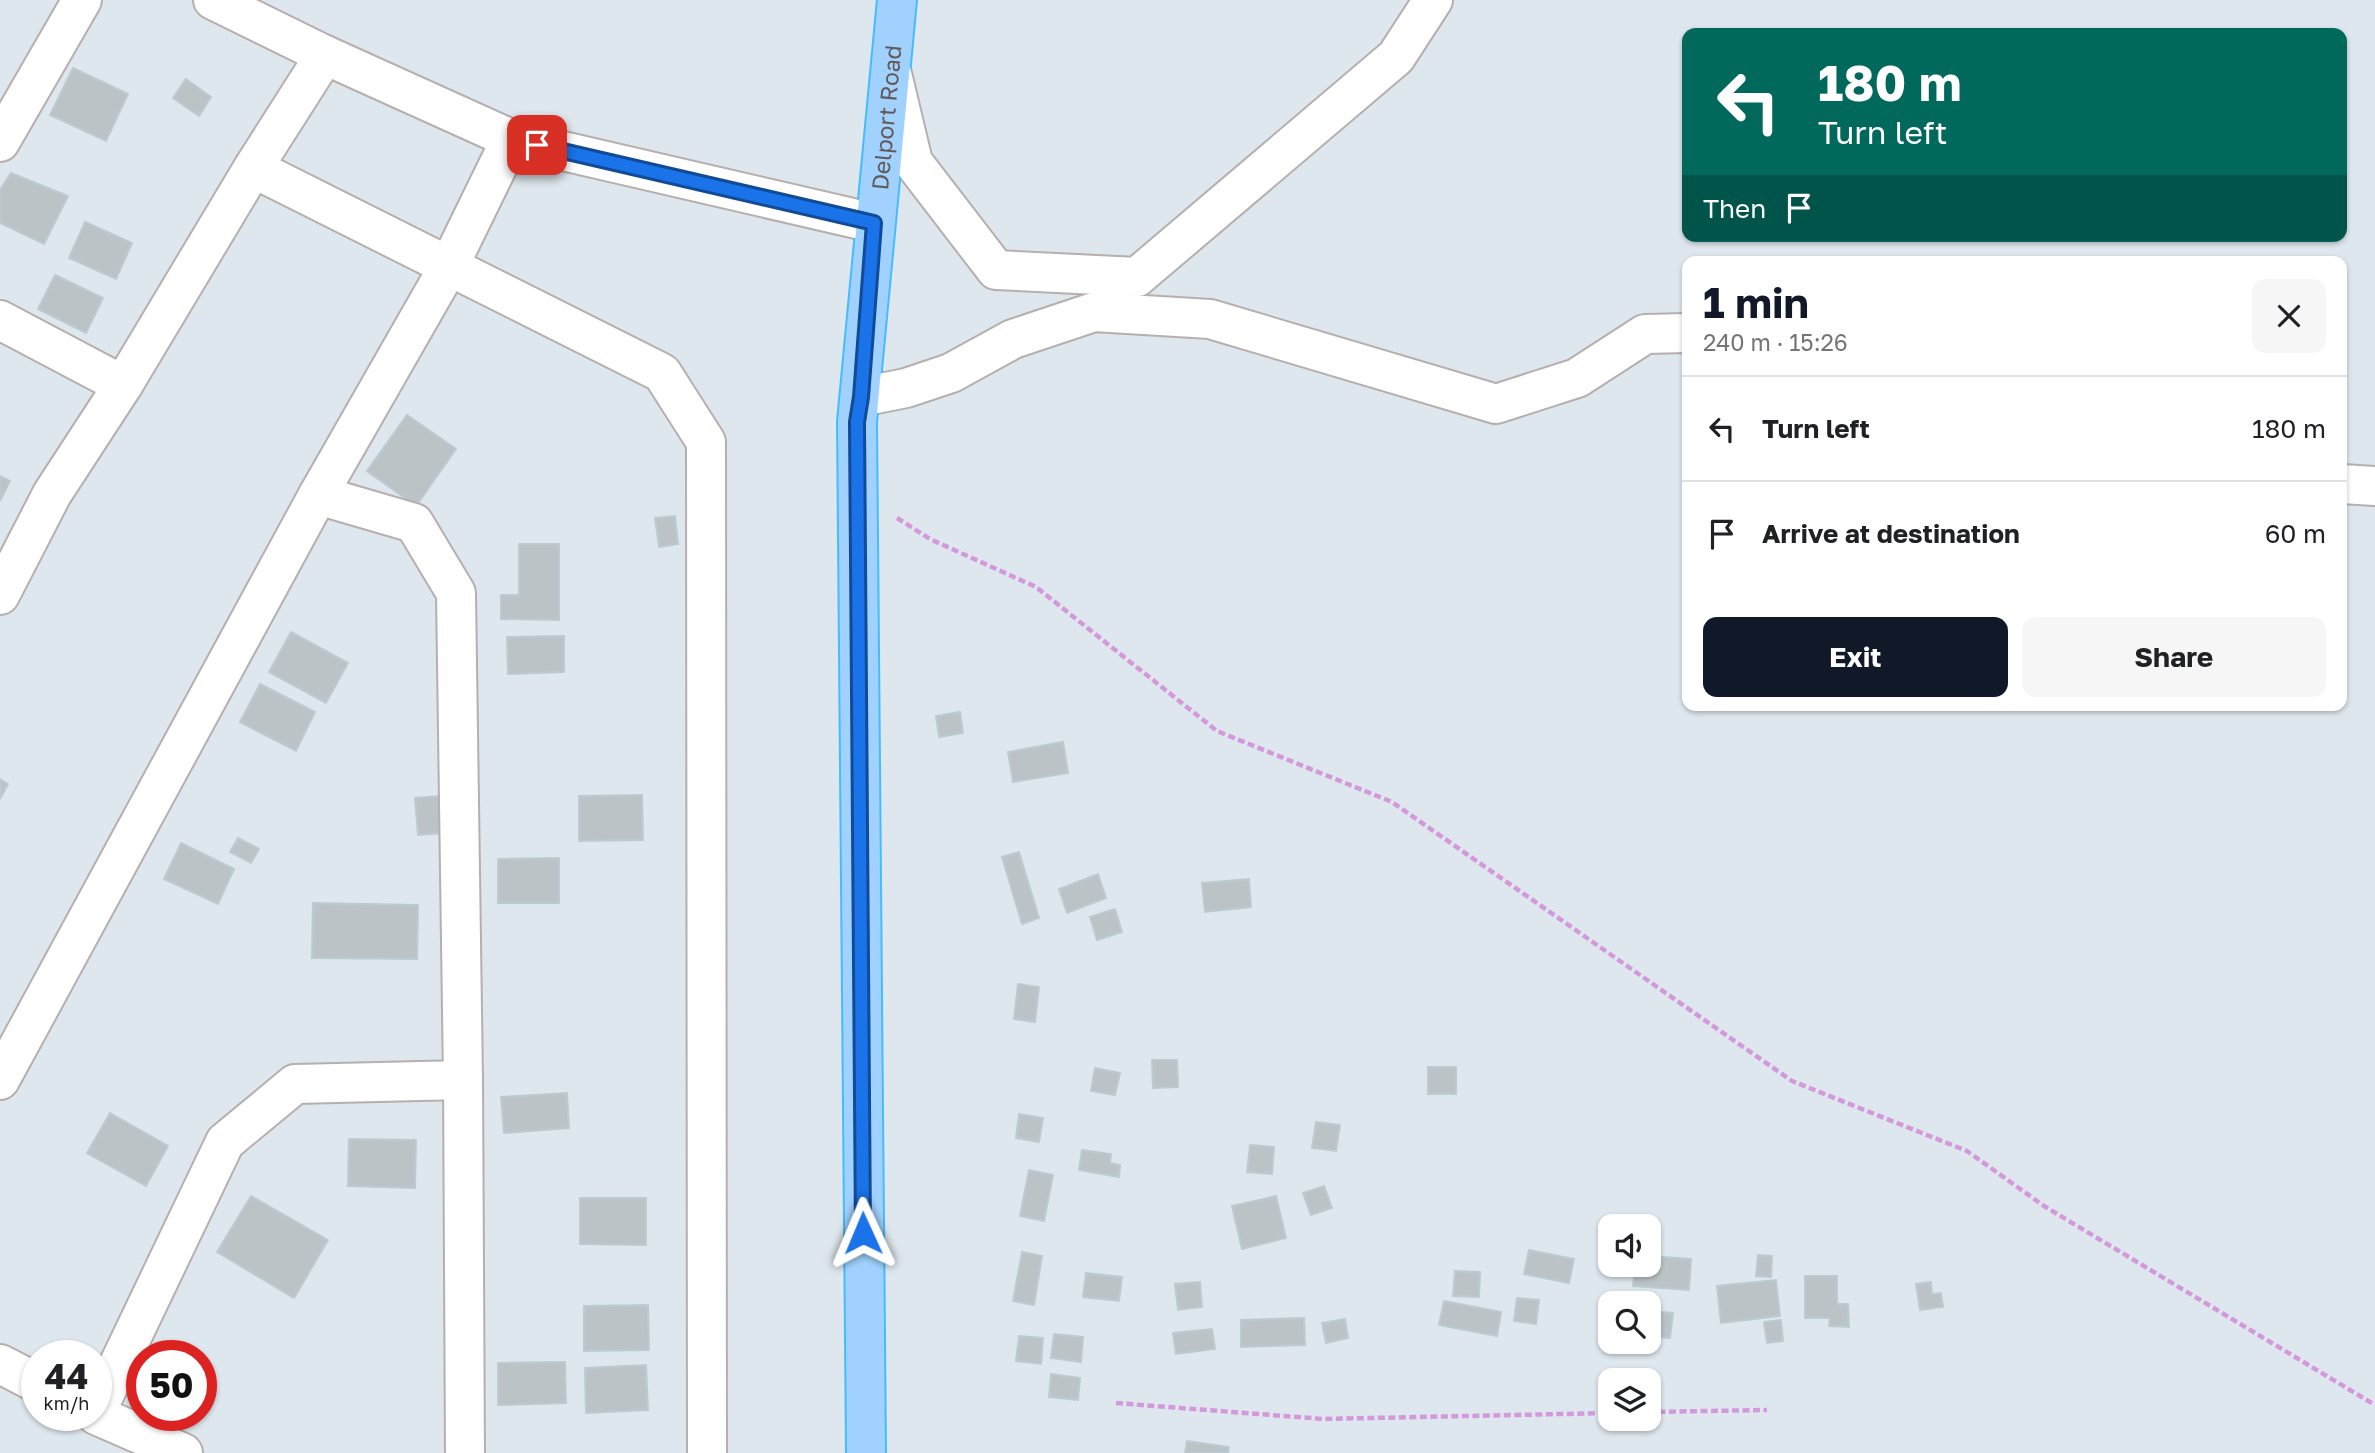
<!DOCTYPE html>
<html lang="en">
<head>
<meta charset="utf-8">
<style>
  :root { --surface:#fff; --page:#f6f6f6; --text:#202124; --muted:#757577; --line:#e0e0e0; --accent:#111827 }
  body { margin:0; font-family:"Golos Text",sans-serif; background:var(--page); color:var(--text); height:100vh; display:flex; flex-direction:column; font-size:26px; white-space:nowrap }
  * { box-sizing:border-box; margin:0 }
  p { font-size:23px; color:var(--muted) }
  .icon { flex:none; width:38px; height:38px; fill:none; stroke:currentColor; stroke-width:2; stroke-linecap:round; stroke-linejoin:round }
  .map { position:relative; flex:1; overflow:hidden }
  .details { position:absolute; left:1682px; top:256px; width:665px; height:455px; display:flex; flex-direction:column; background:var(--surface); border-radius:14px; box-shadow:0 2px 5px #0004 }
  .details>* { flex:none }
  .banner { position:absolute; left:1682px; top:28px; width:665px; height:214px; border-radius:14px; box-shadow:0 2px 5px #0004; background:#00695c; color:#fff; overflow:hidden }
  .controls { position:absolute; left:1598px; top:1214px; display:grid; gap:14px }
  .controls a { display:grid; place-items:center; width:63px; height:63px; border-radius:14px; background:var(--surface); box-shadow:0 2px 5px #0004; font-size:35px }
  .speed { position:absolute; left:21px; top:1340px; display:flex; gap:14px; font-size:35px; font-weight:700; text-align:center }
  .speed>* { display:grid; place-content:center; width:91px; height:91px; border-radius:50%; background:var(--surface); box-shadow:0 2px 5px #0004; line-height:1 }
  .speed small { font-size:18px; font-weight:400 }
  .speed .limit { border:10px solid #d22; background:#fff; color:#111 }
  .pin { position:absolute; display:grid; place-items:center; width:60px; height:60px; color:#fff; margin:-30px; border-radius:14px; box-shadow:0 4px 10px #0006 }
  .me { position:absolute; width:77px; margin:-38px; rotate:359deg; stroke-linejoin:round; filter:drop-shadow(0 0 5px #0008) }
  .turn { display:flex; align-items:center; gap:24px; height:147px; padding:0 21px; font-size:32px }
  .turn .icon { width:91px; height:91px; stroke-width:2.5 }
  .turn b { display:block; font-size:49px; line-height:60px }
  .then { display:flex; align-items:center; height:66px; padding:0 21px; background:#0003; gap:14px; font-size:26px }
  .round { display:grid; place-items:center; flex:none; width:74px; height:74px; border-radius:14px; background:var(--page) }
  .overview { display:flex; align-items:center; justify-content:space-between; height:119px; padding:0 21px }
  h1 { font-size:42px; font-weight:700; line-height:52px; color:var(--accent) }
  .action { display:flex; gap:14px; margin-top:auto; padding:14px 21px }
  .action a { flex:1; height:80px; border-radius:14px; background:var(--accent); color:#fff; font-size:28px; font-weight:700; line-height:80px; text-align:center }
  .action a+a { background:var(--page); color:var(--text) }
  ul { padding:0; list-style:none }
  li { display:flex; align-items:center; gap:21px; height:105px; padding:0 21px; border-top:2px solid var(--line) }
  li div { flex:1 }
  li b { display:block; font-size:26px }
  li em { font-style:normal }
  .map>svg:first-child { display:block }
  .building { fill:#bbc3c7; stroke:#bccbd2; stroke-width:2 }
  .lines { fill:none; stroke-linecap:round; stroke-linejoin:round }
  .minor-casing { stroke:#b6afad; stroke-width:42 }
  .major-casing { stroke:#45bcff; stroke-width:42 }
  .path { stroke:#d499db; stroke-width:4.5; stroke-dasharray:7 3.5; stroke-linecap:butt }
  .minor { stroke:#fff; stroke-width:38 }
  .major { stroke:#a1d2ff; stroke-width:38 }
  .route-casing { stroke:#114b97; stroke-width:18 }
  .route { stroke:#1a73e8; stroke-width:12 }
  .labels { text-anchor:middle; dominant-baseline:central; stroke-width:7; stroke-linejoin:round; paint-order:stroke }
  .street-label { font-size:23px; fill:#625a58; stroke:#fff }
</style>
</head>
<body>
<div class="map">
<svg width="2375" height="1453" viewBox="0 0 2375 1453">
  <rect width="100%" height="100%" fill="#dee7ed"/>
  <g class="building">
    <polygon points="73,68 128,94 106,141 50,115"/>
    <polygon points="186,79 211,97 199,116 173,98"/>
    <polygon points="11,173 68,196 44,244 0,223 0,190"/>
    <polygon points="85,222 132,243 116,279 69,258"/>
    <polygon points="55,275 103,298 86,333 38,309"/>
    <polygon points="407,415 456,449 416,506 367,471"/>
    <polygon points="0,476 10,481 0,501"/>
    <polygon points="675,516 678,544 659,547 655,518"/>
    <polygon points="519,544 559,544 559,620 501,619 501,595 519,595"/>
    <polygon points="291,632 348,663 326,703 269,672"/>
    <polygon points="564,636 564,672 508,674 507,637"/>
    <polygon points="260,684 315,712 296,751 240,722"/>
    <polygon points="960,712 963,733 939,737 936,716"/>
    <polygon points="1063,742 1068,773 1013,782 1008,752"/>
    <polygon points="0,779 8,784 0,799"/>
    <polygon points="642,795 643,840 579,841 579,796"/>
    <polygon points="440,796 442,833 418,835 415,798"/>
    <polygon points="238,838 259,849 251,863 230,852"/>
    <polygon points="181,843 234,869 218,904 164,879"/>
    <polygon points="1019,852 1039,918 1022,924 1002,857"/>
    <polygon points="559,858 559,903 498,903 498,859"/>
    <polygon points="1098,874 1106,898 1067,913 1059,889"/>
    <polygon points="1249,879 1251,907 1205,912 1202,883"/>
    <polygon points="313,903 418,905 417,959 312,958"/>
    <polygon points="1115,909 1122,932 1097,940 1090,917"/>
    <polygon points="1018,984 1039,987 1035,1022 1014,1019"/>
    <polygon points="1152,1060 1177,1060 1178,1087 1153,1088"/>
    <rect x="1428" y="1067" width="28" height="27"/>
    <polygon points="1095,1068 1120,1073 1115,1095 1091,1091"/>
    <polygon points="567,1093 569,1128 504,1133 501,1097"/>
    <polygon points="110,1113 168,1146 146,1186 87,1153"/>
    <polygon points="1019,1114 1043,1118 1039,1142 1016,1138"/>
    <polygon points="1316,1122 1340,1125 1336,1151 1312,1148"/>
    <polygon points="349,1139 416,1140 415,1188 348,1186"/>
    <polygon points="1250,1145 1274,1147 1272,1174 1247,1172"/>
    <polygon points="1082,1150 1111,1154 1110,1163 1120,1165 1119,1177 1079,1170"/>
    <polygon points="1029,1170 1053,1175 1044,1221 1020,1216"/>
    <polygon points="1324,1186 1332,1208 1311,1215 1303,1193"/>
    <polygon points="251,1196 328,1240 294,1298 217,1252"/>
    <polygon points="1276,1196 1286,1238 1242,1249 1232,1206"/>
    <polygon points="580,1198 646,1198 646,1245 580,1244"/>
    <polygon points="1529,1250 1574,1259 1569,1283 1524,1274"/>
    <polygon points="1022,1252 1042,1256 1034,1305 1013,1301"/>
    <polygon points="1758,1255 1772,1256 1771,1277 1756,1276"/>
    <polygon points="1648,1256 1691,1259 1689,1290 1633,1286 1635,1265 1648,1265"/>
    <polygon points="1455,1271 1480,1272 1479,1297 1453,1296"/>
    <polygon points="1086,1273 1122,1277 1119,1301 1083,1297"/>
    <polygon points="1805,1276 1837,1276 1837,1304 1848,1304 1849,1327 1829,1326 1830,1318 1805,1318"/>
    <polygon points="1776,1280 1780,1316 1721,1323 1717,1286"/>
    <polygon points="1200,1282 1202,1307 1178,1310 1175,1284"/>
    <polygon points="1931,1282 1932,1294 1941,1293 1943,1307 1920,1310 1916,1284"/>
    <polygon points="1517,1298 1539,1300 1536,1324 1514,1321"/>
    <polygon points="1444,1301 1501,1312 1497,1336 1439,1325"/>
    <polygon points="648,1305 649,1350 584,1351 584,1306"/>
    <polygon points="1648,1311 1673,1313 1670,1338 1648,1336"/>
    <polygon points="1304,1318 1305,1345 1241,1347 1241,1320"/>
    <polygon points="1345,1319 1348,1338 1326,1343 1322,1323"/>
    <polygon points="1781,1320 1783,1341 1767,1343 1764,1322"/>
    <polygon points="1212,1329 1215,1349 1176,1354 1173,1333"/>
    <polygon points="1054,1334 1083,1337 1081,1362 1051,1358"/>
    <polygon points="1019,1336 1043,1338 1041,1364 1016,1361"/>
    <polygon points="565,1362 566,1403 498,1405 498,1363"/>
    <polygon points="646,1365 648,1410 586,1413 585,1368"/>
    <polygon points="1051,1374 1080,1378 1078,1400 1049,1397"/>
    <polygon points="1187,1441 1229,1447 1228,1453 1185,1453"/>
  </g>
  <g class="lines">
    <defs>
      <g id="minor">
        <polyline points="213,0 325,55 511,139 874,223"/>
        <polyline points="892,74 913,162 996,270 1137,277 1396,57 1433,0"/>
        <polyline points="0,142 82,0"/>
        <polyline points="253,168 662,373 706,442 707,1453"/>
        <polyline points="0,320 123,385"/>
        <polyline points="861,397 906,388 951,373 1013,339 1094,312 1210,319 1496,404 1577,378 1645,334 1687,333"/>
        <polyline points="2342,484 2375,486"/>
        <polyline points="318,495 414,523 456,593 463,1080 465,1453"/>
        <polyline points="0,595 52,494 123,385 253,168 325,55"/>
        <polyline points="0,1080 318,495 449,266 511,139"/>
        <polyline points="0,1364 37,1383"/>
        <polyline points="96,1412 225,1142 295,1084 463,1080"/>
        <polyline points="96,1415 183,1453"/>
      </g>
      <g id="major">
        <path id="s1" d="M866 1453 857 422 897 0"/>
      </g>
    </defs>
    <use href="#minor" class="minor-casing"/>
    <use href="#major" class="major-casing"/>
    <g class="path">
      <polyline points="897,518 930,539 1036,587 1217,731 1392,802 1792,1081 1967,1151 2044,1206 2375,1405"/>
      <polyline points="1116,1403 1323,1419 1610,1413"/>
      <polyline points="1648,1412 1767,1410"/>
    </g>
    <use href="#minor" class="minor"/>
    <use href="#major" class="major"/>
  </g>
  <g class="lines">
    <defs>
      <polyline id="route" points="537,145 874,223 861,397 857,422 863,1233"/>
    </defs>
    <use href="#route" class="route-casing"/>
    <use href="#route" class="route"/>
  </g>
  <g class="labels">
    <g class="street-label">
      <text stroke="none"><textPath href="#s1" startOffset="1337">Delport Road</textPath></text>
    </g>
  </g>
</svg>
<div class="controls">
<a><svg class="icon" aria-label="sound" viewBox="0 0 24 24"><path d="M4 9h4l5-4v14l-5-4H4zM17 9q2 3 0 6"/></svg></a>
<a><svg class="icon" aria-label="search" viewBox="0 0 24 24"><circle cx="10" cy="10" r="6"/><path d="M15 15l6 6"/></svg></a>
<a><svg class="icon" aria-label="layers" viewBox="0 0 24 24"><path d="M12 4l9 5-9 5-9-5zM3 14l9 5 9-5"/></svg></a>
</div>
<div class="speed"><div>44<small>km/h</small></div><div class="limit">50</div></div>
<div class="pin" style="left:537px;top:145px;background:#d93025"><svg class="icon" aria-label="arrive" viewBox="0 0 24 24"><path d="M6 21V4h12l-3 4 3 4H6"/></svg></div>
<svg class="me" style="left:863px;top:1233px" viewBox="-20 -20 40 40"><path d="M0-17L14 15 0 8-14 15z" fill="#1a73e8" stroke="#fff" stroke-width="4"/></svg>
<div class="banner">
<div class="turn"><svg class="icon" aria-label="left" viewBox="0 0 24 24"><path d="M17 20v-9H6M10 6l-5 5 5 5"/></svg><div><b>180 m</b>Turn left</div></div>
<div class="then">Then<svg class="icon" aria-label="arrive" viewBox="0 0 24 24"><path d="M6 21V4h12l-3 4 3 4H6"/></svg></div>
</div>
<section class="details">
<div class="overview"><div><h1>1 min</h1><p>240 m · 15:26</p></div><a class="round"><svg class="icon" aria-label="close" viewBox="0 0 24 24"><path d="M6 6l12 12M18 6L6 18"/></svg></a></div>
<ul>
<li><svg class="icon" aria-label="left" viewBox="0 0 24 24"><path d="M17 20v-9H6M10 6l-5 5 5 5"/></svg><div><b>Turn left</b></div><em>180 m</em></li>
<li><svg class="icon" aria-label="arrive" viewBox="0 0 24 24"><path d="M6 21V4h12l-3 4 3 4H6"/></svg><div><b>Arrive at destination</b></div><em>60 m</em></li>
</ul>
<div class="action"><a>Exit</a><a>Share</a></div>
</section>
</div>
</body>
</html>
